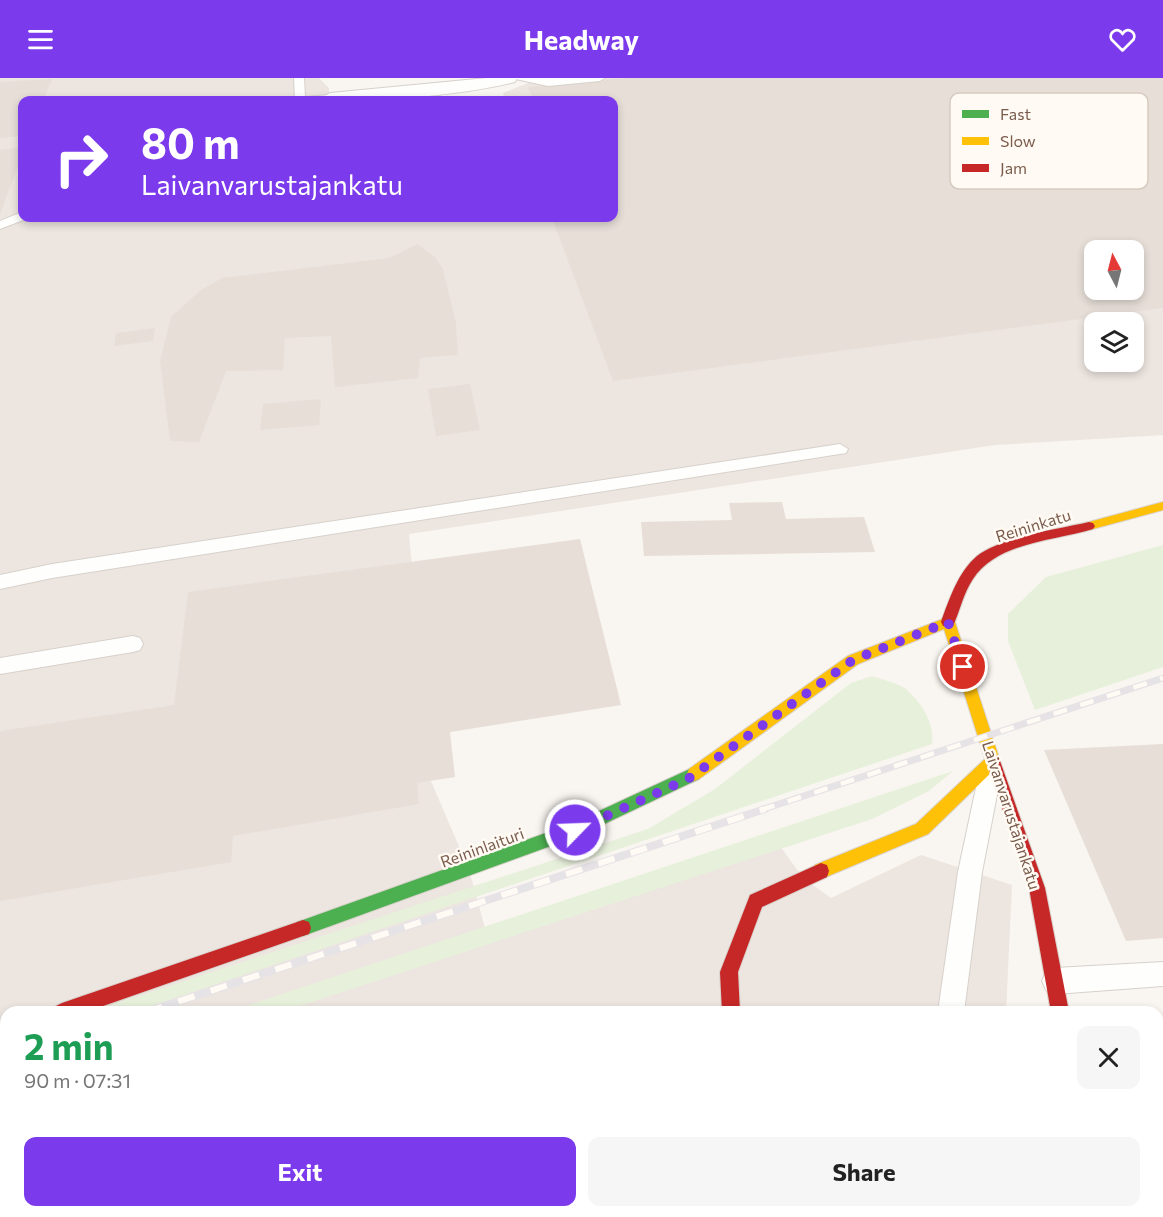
<!DOCTYPE html>
<html lang="en">
<head>
<meta charset="utf-8">
<style>
  :root { --surface:#fff; --page:#f6f6f6; --text:#222; --muted:#767676; --accent:#7c3aed }
  body { margin:0; font-family:Commissioner,sans-serif; background:var(--page); color:var(--text); height:100vh; display:flex; flex-direction:column; font-size:22px; white-space:nowrap }
  * { box-sizing:border-box; margin:0 }
  p { font-size:20px; color:var(--muted) }
  .icon { flex:none; width:33px; height:33px; fill:none; stroke:currentColor; stroke-width:2; stroke-linecap:round; stroke-linejoin:round }
  .map { position:relative; flex:1; overflow:hidden }
  .drawer { position:absolute; left:0px; top:928px; width:1164px; height:212px; display:flex; flex-direction:column; background:var(--surface); border-radius:18px 18px 0 0; box-shadow:0 3px 9px #0003 }
  .drawer>* { flex:none }
  .top-card { position:absolute; left:18px; top:18px; width:600px; height:126px; border-radius:12px; box-shadow:0 3px 9px #0003; background:#7c3aed; color:#fff; overflow:hidden }
  .needle { width:39px; rotate:353deg }
  .tools { position:absolute; left:1084px; top:162px; display:grid; gap:12px }
  .tools a { display:grid; place-items:center; width:60px; height:60px; border-radius:12px; background:var(--surface); box-shadow:0 3px 9px #0003; font-size:30px }
  .pin { position:absolute; display:grid; place-items:center; width:51px; height:51px; color:#fff; margin:-26px; border:3px solid #fff; border-radius:50%; box-shadow:0 2px 6px #0007 }
  .me { position:absolute; width:66px; margin:-33px; rotate:66deg; stroke-linejoin:round; filter:drop-shadow(0 0 4px #0008) }
  .turn { display:flex; align-items:center; gap:21px; height:126px; padding:0 24px; font-size:27px }
  .turn .icon { width:78px; height:78px; stroke-width:2.5 }
  .turn b { display:block; font-size:42px; line-height:51px }
  .round { display:grid; place-items:center; flex:none; width:63px; height:63px; border-radius:12px; background:var(--page) }
  .head { display:flex; align-items:center; justify-content:space-between; height:102px; padding:0 24px }
  h1 { font-size:36px; font-weight:700; line-height:45px; color:#1e9e55 }
  .cta { display:flex; gap:12px; margin-top:auto; padding:12px 24px }
  .cta a { flex:1; height:69px; border-radius:12px; background:var(--accent); color:#fff; font-size:24px; font-weight:700; line-height:69px; text-align:center }
  .cta a+a { background:var(--page); color:var(--text) }
  header { display:flex; justify-content:space-between; align-items:center; height:78px; padding:0 24px; background:var(--accent); color:#fff; font-size:27px; font-weight:700 }
  .map>svg:first-child { display:block }
  .industrial { fill:#ede5e0; fill-rule:evenodd }
  .green { fill:#e7f0db }
  .building { fill:#e6ded7; fill-rule:evenodd }
  .lines { fill:none; stroke-linecap:round; stroke-linejoin:round }
  .lane-casing { stroke:#d7d1cb; stroke-width:2 }
  .street-casing { stroke:#d7d1cb; stroke-width:2 }
  .fast-casing { stroke:#d9d2cb; stroke-width:2 }
  .slow-casing { stroke:#d9d2cb; stroke-width:2 }
  .jam-casing { stroke:#d9d2cb; stroke-width:2 }
  .lane { fill:#fefefd; fill-rule:evenodd }
  .street { fill:#fefefd; fill-rule:evenodd }
  .fast { fill:#4caf50; fill-rule:evenodd }
  .slow { fill:#ffc107; fill-rule:evenodd }
  .jam { fill:#c62828; fill-rule:evenodd }
  .rail-far1-casing { stroke:#e6e3e7; stroke-width:7 }
  .rail-casing { stroke:#e6e3e7; stroke-width:8 }
  .rail-far1 { stroke:#fffaf3; stroke-width:4.5; stroke-dasharray:14; stroke-linecap:butt }
  .rail { stroke:#fffaf3; stroke-width:6; stroke-dasharray:17; stroke-linecap:butt }
  .route { stroke:#7c3aed; stroke-width:10; stroke-dasharray:0 18 }
  .labels { text-anchor:middle; dominant-baseline:central; stroke-width:5; stroke-linejoin:round; paint-order:stroke }
  .street-label { font-size:16px; fill:#7a5c4d; stroke:#fffaf3 }
  .key { fill:#fffaf3; stroke:#d7cbc1; stroke-width:1.5 }
  .key-label { font-size:16px; fill:#7a5c4d }
</style>
</head>
<body>
<header><svg class="icon" aria-label="menu" viewBox="0 0 24 24"><path d="M4 6h16M4 12h16M4 18h16"/></svg>Headway<svg class="icon" aria-label="heart" viewBox="0 0 24 24"><path d="M12 20l-8-8c-3-5 5-10 8-4 3-6 11-1 8 4z"/></svg></header>
<div class="map">
<svg width="1163" height="1139" viewBox="0 0 1163 1139">
  <rect width="100%" height="100%" fill="#f9f5f0"/>
  <path class="industrial" d="M0 0H319L329 10V22H22V140H614V22H505L503 15 528 5 531 0H1163V357L995 367 409 456 431 703 469 792 488 861 772 757 803 800 831 820 921 777 1012 807 1006 934H6V1134H998L997 1139H0ZM1095 172H1134V212H1095ZM1095 244H1134V284H1095Z"/>
  <g class="green">
    <polygon points="1163,467 1163,589 1035,632 1008,563 1008,536 1046,499"/>
    <path d="M872 598C883 602 899 605 907 612 922 625 935 646 932 666L133 934H90L648 751 715 711 851 605Z"/>
    <polygon points="953,693 929,713 872,741 281,934 228,934"/>
  </g>
  <g class="building">
    <path d="M626 0H1163V230L613 303 552 140H614V22H534L528 9ZM1095 172H1134V212H1095Z"/>
    <polygon points="52,1 43,22 22,22 22,58 0,60 0,4"/>
    <polygon points="441,17 442,22 422,22 421,18"/>
    <polygon points="22,69 22,77 0,136 0,72"/>
    <polygon points="417,166 435,179 443,191 456,245 458,277 420,280 418,300 335,309 331,258 285,260 283,292 226,293 199,364 170,363 160,283 171,239 201,212 222,200 389,180"/>
    <polygon points="155,250 153,263 114,268 116,255"/>
    <polygon points="470,306 480,352 436,358 428,311"/>
    <polygon points="321,321 319,347 260,352 263,326"/>
    <polygon points="782,424 786,441 864,439 875,474 644,478 641,444 732,442 729,425"/>
    <polygon points="580,461 621,627 450,654 455,699 417,705 419,726 233,758 231,784 0,823 0,653 174,627 188,514"/>
    <polygon points="1163,666 1163,860 1126,863 1044,672"/>
  </g>
  <g class="lines">
    <defs>
      <g id="lane">
        <polygon points="294,0 304,0 305,19 330,17 335,20 332,22 295,22"/>
        <polygon points="511,0 605,0 600,3 548,8"/>
        <polygon points="22,134 22,140 26,141 0,151 0,143"/>
        <polygon points="840,366 848,371 846,375 52,500 0,511 0,497 52,486"/>
        <polygon points="133,558 140,560 143,566 140,572 133,574 0,596 0,580"/>
        <polygon points="991,681 999,684 1002,691 982,794 964,934 938,934 958,794 980,691 983,684"/>
        <polygon points="1163,884 1163,908 1055,916 1046,912 1042,903 1046,894 1055,890"/>
        <rect x="1158" y="968" width="5" height="26"/>
        <polygon points="317,1134 356,1134 353,1139 314,1139"/>
        <polygon points="917,1134 947,1134 946,1139 916,1139"/>
      </g>
      <g id="street">
        <path d="M487 0H517L515 4C453 19 386 22 323 22L321 20 330 15Z"/>
        <polygon points="1073,1134 1123,1134 1124,1139 1074,1139"/>
      </g>
      <g id="fast">
        <polygon points="694,689 699,691 701,696 699,701 581,757 303,858 297,856 295,850 297,844 303,842 571,746"/>
        <polygon points="6,945 6,963 0,965 0,947"/>
      </g>
      <g id="slow">
        <polygon points="1163,424 1163,432 1089,452 1083,448 1089,444"/>
        <polygon points="948,539 953,540 955,544 1000,683 998,688 928,756 821,801 815,799 813,793 815,787 916,746 985,681 944,551 858,586 699,701 694,703 689,701 687,696 689,691 848,578"/>
      </g>
      <g id="jam">
        <path d="M1089 444 1093 445 1095 448 1093 451C1054 463 997 464 973 501 963 516 960 533 953 548H943L941 544C949 522 958 494 977 478 1001 459 1059 451 1089 444Z"/>
        <polygon points="993,676 998,678 1000,683 1045,810 1069,934 1051,934 1029,810 986,683 988,678"/>
        <polygon points="821,785 827,787 829,793 827,799 762,829 738,894 740,934 722,934 720,894 750,817"/>
        <polygon points="303,842 309,844 311,850 309,856 303,858 86,934 53,934 56,928 62,925"/>
        <rect x="737" y="1134" width="20" height="5"/>
      </g>
    </defs>
    <use href="#lane" class="lane-casing"/>
    <use href="#street" class="street-casing"/>
    <use href="#fast" class="fast-casing"/>
    <use href="#slow" class="slow-casing"/>
    <use href="#jam" class="jam-casing"/>
    <use href="#lane" class="lane"/>
    <use href="#street" class="street"/>
    <use href="#fast" class="fast"/>
    <use href="#slow" class="slow"/>
    <use href="#jam" class="jam"/>
    <defs>
      <polyline id="rail-far1" points="761,732 1163,600"/>
      <g id="rail">
        <polyline points="146,934 765,731"/>
        <polyline points="0,985 6,982"/>
      </g>
    </defs>
    <use href="#rail-far1" class="rail-far1-casing"/>
    <use href="#rail" class="rail-casing"/>
    <use href="#rail-far1" class="rail-far1"/>
    <use href="#rail" class="rail"/>
  </g>
  <g class="lines">
    <polyline class="route" points="575,752 688,701 853,582 948,544 963,589"/>
  </g>
  <g class="labels">
    <g class="street-label">
      <text transform="translate(1033 447) rotate(-17)">Reininkatu</text>
      <text transform="translate(1012 737) rotate(72)">Laivanvarustajankatu</text>
      <text transform="translate(482 769) rotate(-20)">Reininlaituri</text>
    </g>
  </g>
  <rect x="950" y="15" width="198" height="96" rx="9" class="key"/>
  <rect x="962" y="32" width="27" height="8" fill="#4caf50"/>
  <rect x="962" y="59" width="27" height="8" fill="#ffc107"/>
  <rect x="962" y="86" width="27" height="8" fill="#c62828"/>
  <g class="key-label">
    <text x="1000" y="42">Fast</text>
    <text x="1000" y="69">Slow</text>
    <text x="1000" y="96">Jam</text>
  </g>
</svg>
<div class="tools">
<a><svg class="needle" viewBox="-14 -14 28 28"><path d="M0-13l5 13h-10z" fill="#e53935"/><path d="M0 13l5-13h-10z" fill="#767676"/></svg></a>
<a><svg class="icon" aria-label="layers" viewBox="0 0 24 24"><path d="M12 4l9 5-9 5-9-5zM3 14l9 5 9-5"/></svg></a>
</div>
<div class="pin" style="left:963px;top:589px;background:#d93025"><svg class="icon" aria-label="arrive" viewBox="0 0 24 24"><path d="M6 21V4h12l-3 4 3 4H6"/></svg></div>
<svg class="me" style="left:575px;top:752px" viewBox="-20 -20 40 40"><circle r="17" fill="#7c3aed" stroke="#fff" stroke-width="3"/><path d="M0-11L8 9 0 5-8 9z" fill="#fff"/></svg>
<div class="top-card">
<div class="turn"><svg class="icon" aria-label="right" viewBox="0 0 24 24"><path d="M7 20v-9h11M14 6l5 5-5 5"/></svg><div><b>80 m</b>Laivanvarustajankatu</div></div>
</div>
<section class="drawer">
<div class="head"><div><h1>2 min</h1><p>90 m · 07:31</p></div><a class="round"><svg class="icon" aria-label="close" viewBox="0 0 24 24"><path d="M6 6l12 12M18 6L6 18"/></svg></a></div>
<div class="cta"><a>Exit</a><a>Share</a></div>
</section>
</div>
</body>
</html>
